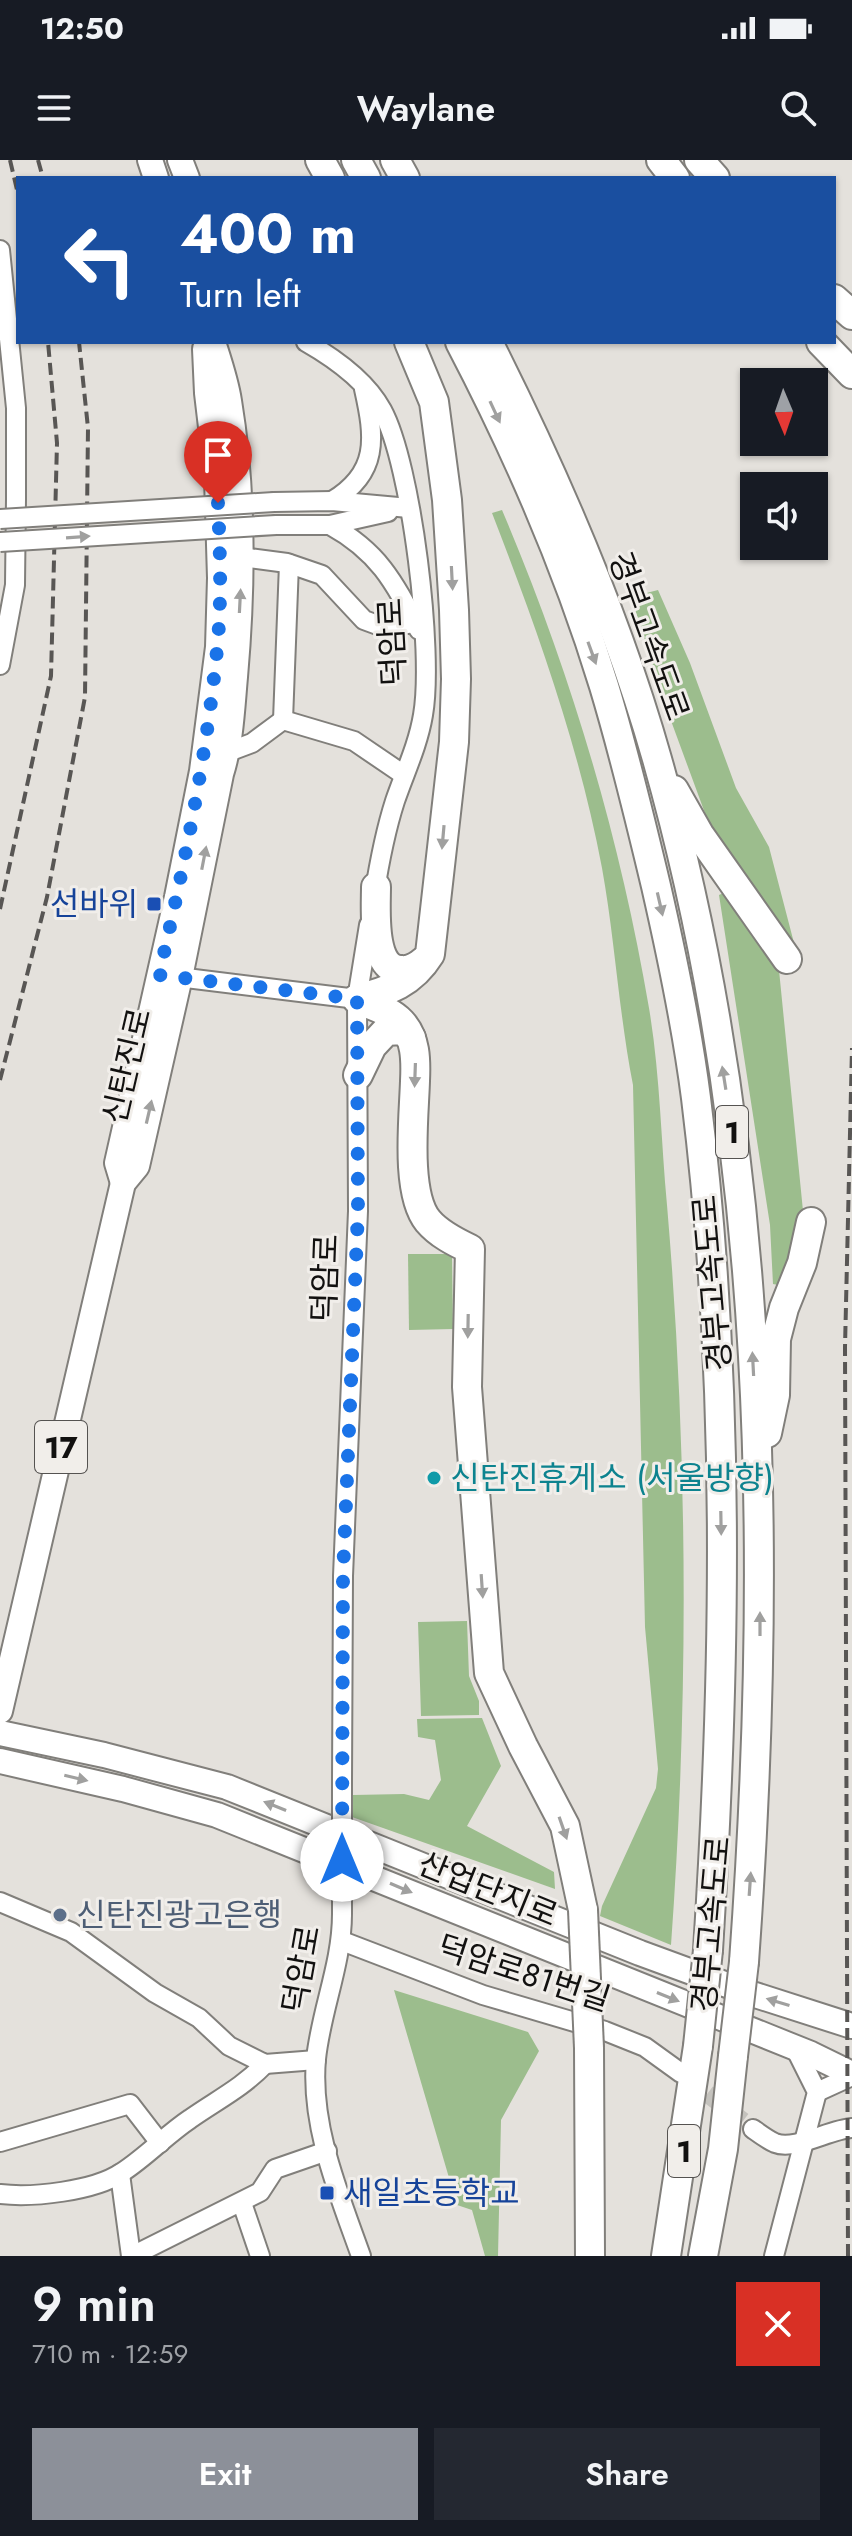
<!DOCTYPE html>
<html lang="en">
<head>
<meta charset="utf-8">
<style>
  :root { --surface:#171b24; --page:#242831; --text:#f1f3f6; --muted:#9ea1a6; --accent:#8c9099 }
  body { margin:0; font-family:Jost,"Noto Sans KR",sans-serif; background:var(--page); color:var(--text); height:100vh; display:flex; flex-direction:column; font-size:30px; white-space:nowrap }
  * { box-sizing:border-box; margin:0 }
  p { font-size:26px; color:var(--muted) }
  .icon { flex:none; width:44px; height:44px; fill:none; stroke:currentColor; stroke-width:2; stroke-linecap:round; stroke-linejoin:round }
  .map { position:relative; height:2096px; overflow:hidden }
  .sheet { display:flex; flex-direction:column; background:var(--surface); flex:1 }
  .sheet>* { flex:none }
  .hud { position:absolute; left:16px; top:16px; width:820px; height:168px; border-radius:0px; box-shadow:0 2px 6px #0004; background:#1a4fa0; color:#fff; overflow:hidden }
  .needle { width:52px; rotate:178deg }
  .buttons { position:absolute; left:740px; top:208px; display:grid; gap:16px }
  .buttons a { display:grid; place-items:center; width:88px; height:88px; border-radius:0px; background:var(--surface); box-shadow:0 2px 6px #0004; font-size:40px }
  .pin { position:absolute; display:grid; place-items:center; width:68px; height:68px; color:#fff; margin:-82px -34px; border-radius:50% 50% 50% 0; rotate:-45deg; box-shadow:0 0 8px #0007 }
  .pin .icon { rotate:45deg }
  .me { position:absolute; width:88px; margin:-44px; rotate:0deg; stroke-linejoin:round; filter:drop-shadow(0 0 6px #0008) }
  .turn { display:flex; align-items:center; gap:28px; height:168px; padding:0 32px; font-size:36px }
  .turn .icon { width:104px; height:104px; stroke-width:2.5 }
  .turn b { display:block; font-size:56px; line-height:68px }
  .round { display:grid; place-items:center; flex:none; width:84px; height:84px; border-radius:0px; background:var(--page) }
  .overview { display:flex; align-items:center; justify-content:space-between; height:136px; padding:0 32px }
  h1 { font-size:48px; font-weight:600; line-height:60px }
  .cta { display:flex; gap:16px; margin-top:auto; padding:16px 32px }
  .cta a { flex:1; height:92px; border-radius:0px; background:var(--accent); color:#fff; font-size:32px; font-weight:600; line-height:92px; text-align:center }
  .cta a+a { background:var(--page); color:var(--text) }
  .status { display:flex; justify-content:space-between; align-items:center; height:56px; padding:0 40px; background:var(--surface); direction:ltr }
  .status svg { height:22px; fill:currentColor }
  header { display:flex; justify-content:space-between; align-items:center; height:104px; padding:0 32px; background:var(--surface); font-size:36px; font-weight:600 }
  .map>svg:first-child { display:block }
  .green { fill:#9cbd8d }
  .lines { fill:none; stroke-linecap:round; stroke-linejoin:round }
  .minor-tunnel { stroke:#c4c2bd; stroke-width:18; stroke-dasharray:18 9; stroke-linecap:butt }
  .minor-casing { stroke:#817f7b; stroke-width:22 }
  .major-casing { stroke:#817f7b; stroke-width:28 }
  .highway-casing { stroke:#817f7b; stroke-width:32 }
  .minor { stroke:#fff; stroke-width:18 }
  .major { stroke:#fff; stroke-width:24 }
  .highway { stroke:#fff; stroke-width:28 }
  .rail { stroke:#585654; stroke-width:4; stroke-dasharray:12 6; stroke-linecap:butt }
  .minor-bridge-casing { stroke:#817f7b; stroke-width:22; stroke-linecap:butt }
  .highway-bridge-casing { stroke:#817f7b; stroke-width:32; stroke-linecap:butt }
  .minor-bridge { stroke:#fff; stroke-width:18 }
  .highway-bridge { stroke:#fff; stroke-width:28 }
  .oneway { fill:#a0a09f }
  .route { stroke:#1a73e8; stroke-width:14; stroke-dasharray:0 25.2 }
  .transit-dot { fill:#1a4fb4; stroke:#f1eeea; stroke-width:3 }
  .culture-dot { fill:#0f9aa8; stroke:#f1eeea; stroke-width:3 }
  .service-dot { fill:#5c6f8a; stroke:#f1eeea; stroke-width:3 }
  .labels { text-anchor:middle; dominant-baseline:central; stroke-width:6; stroke-linejoin:round; paint-order:stroke }
  .shield { fill:#f1eeea; stroke:#555351; stroke-width:2 }
  .shield-label { font-size:30px; font-weight:bold; fill:#121110 }
  .street-label { font-size:32px; fill:#121110; stroke:#f1eeea }
  .transit-label { font-size:32px; fill:#164399; stroke:#f1eeea; text-anchor:end }
  .culture-label { font-size:32px; fill:#0d838f; stroke:#f1eeea; text-anchor:start }
  .service-label { font-size:32px; fill:#4e5e75; stroke:#f1eeea; text-anchor:start }
</style>
</head>
<body>
<div class="status"><b>12:50</b><svg viewBox="0 0 49 12"><path d="M0 12V9h3v3zM5 12V6h3v6zM10 12V3h3v9zM15 12V0h3v12zM26 1h20v11H26zM47 4h2v5h-2z"/></svg></div>
<header><svg class="icon" aria-label="menu" viewBox="0 0 24 24"><path d="M4 6h16M4 12h16M4 18h16"/></svg>Waylane<svg class="icon" aria-label="search" viewBox="0 0 24 24"><circle cx="10" cy="10" r="6"/><path d="M15 15l6 6"/></svg></header>
<div class="map">
<svg width="852" height="2096" viewBox="0 0 852 2096">
  <rect width="100%" height="100%" fill="#e4e1dc"/>
  <g class="green">
    <path d="M502 350C570 510 620 677 649 848 660 913 661 980 667 1045 688 1291 689 1538 671 1785L600 1756 602 1746 656 1628 658 1609 645 1467 633 925C619 854 615 780 602 708 579 586 537 469 492 353Z"/>
    <polygon points="658,430 690,503 736,628 769,687 794,783 785,785 713,675 670,558 631,437"/>
    <polygon points="728,731 778,800 804,1061 783,1126 773,1124 770,1065 719,735"/>
    <polygon points="408,1094 452,1094 453,1169 409,1170"/>
    <polygon points="467,1461 469,1516 479,1541 479,1555 421,1556 418,1462"/>
    <polygon points="482,1558 501,1606 467,1666 554,1712 555,1729 352,1657 353,1635 404,1634 429,1640 441,1620 435,1580 418,1577 417,1559"/>
    <polygon points="394,1830 528,1872 539,1891 501,1960 498,2096 485,2096 472,2050 457,2045"/>
  </g>
  <g class="lines">
    <polyline class="minor-tunnel" points="686,1917 753,1969"/>
    <defs>
      <g id="minor">
        <polyline points="0,90 16,248 16,339 15,425 0,505"/>
        <path d="M306 182C334 198 367 222 382 250 412 305 434 493 423 555 418 585 405 612 395 641 385 672 379 704 374 736"/>
        <path d="M332 341C379 313 375 278 364 229"/>
        <polyline points="274,342 332,341 409,348"/>
        <polyline points="276,365 330,365 388,352"/>
        <path d="M330 365C379 392 394 422 419 470"/>
        <polyline points="241,397 287,403 322,415 364,460 383,467 415,463"/>
        <polyline points="283,560 289,404"/>
        <polyline points="228,592 252,583 283,560 354,581 404,615"/>
        <polyline points="170,816 357,839"/>
        <polyline points="342,1620 343,1416 358,1051 357,839 369,765"/>
        <polyline points="0,1742 71,1772 155,1833 199,1858 229,1886 265,1904 316,1900"/>
        <path d="M342 1754C342 1804 321 1850 316 1899 310 1966 339 2034 361 2096"/>
        <polyline points="342,1781 483,1835 605,1871 645,1887 681,1913"/>
        <polyline points="817,1932 852,1916"/>
        <path d="M753 1969C760 1974 768 1980 775 1983 795 1991 830 1969 852 1968"/>
        <polyline points="0,1982 130,1944 160,1983"/>
        <polyline points="120,2014 131,2096"/>
        <path d="M0 2034C32 2038 94 2031 121 2013 146 1997 166 1975 190 1959 217 1940 242 1928 265 1904"/>
        <polyline points="242,2043 260,2096"/>
        <polyline points="132,2096 260,2032 275,2009 327,1991"/>
        <polyline points="774,2096 817,1932 795,1888"/>
      </g>
      <g id="major">
        <polyline points="150,0 156,18"/>
        <polyline points="180,0 187,18"/>
        <polyline points="123,1023 117,1003 177,737 202,611 218,487 220,418 217,318 207,233 205,189"/>
        <path d="M0 1551 123 1023 137 1006 180 817 221 614C231 582 232 550 235 517 243 426 244 332 229 241 226 221 219 201 213 182"/>
        <polyline points="0,1573 104,1595 227,1627 640,1793 749,1833 852,1866"/>
        <polyline points="0,1601 123,1629 217,1655 811,1894 852,1914"/>
      </g>
      <g id="highway">
        <polyline points="320,0 330,18"/>
        <polyline points="356,0 366,18"/>
        <polyline points="395,0 405,18"/>
        <polyline points="661,0 675,18"/>
        <polyline points="699,0 715,18"/>
        <polyline points="834,139 852,155"/>
        <path d="M460 182C517 291 568 408 604 526 624 592 640 659 656 726 672 796 687 867 696 938 731 1220 726 1507 708 1790"/>
        <path d="M488 182C554 313 617 458 657 599 768 990 773 1400 744 1802"/>
        <polyline points="821,182 852,214"/>
        <polyline points="674,630 699,674 787,799"/>
        <path d="M376 727C376 748 371 810 401 810 410 811 417 807 424 801"/>
        <path d="M357 839C372 846 390 850 401 862 416 878 416 900 415 921 414 956 405 1033 428 1061 439 1074 455 1082 470 1089L467 1227 489 1513 523 1586 565 1666 583 1750"/>
        <path d="M357 839C389 831 412 823 430 794L454 582 456 519 454 450 447 340 434 242 409 182"/>
        <polyline points="358,915 372,886 386,871 403,870 411,878"/>
        <polyline points="767,1273 775,1235 776,1179 784,1148 802,1103 811,1062"/>
        <polyline points="589,1888 590,2096"/>
        <polyline points="666,2096 698,1886"/>
        <polyline points="703,2096 723,1989 733,1896"/>
      </g>
    </defs>
    <use href="#minor" class="minor-casing"/>
    <use href="#major" class="major-casing"/>
    <use href="#highway" class="highway-casing"/>
    <use href="#minor" class="minor"/>
    <use href="#major" class="major"/>
    <use href="#highway" class="highway"/>
    <g class="rail">
      <polyline points="10,0 18,34"/>
      <polyline points="38,0 43,18"/>
      <polyline points="0,749 51,516 57,283 48,182"/>
      <polyline points="0,920 47,737 85,537 88,268 79,182"/>
      <polyline points="848,2096 845,1187 852,888"/>
    </g>
    <defs>
      <g id="minor-bridge">
        <polyline points="0,359 274,342"/>
        <polyline points="0,382 276,365"/>
        <polyline points="342,1754 342,1620"/>
      </g>
      <g id="highway-bridge">
        <polyline points="583,1750 589,1888"/>
        <polyline points="698,1886 708,1790"/>
        <polyline points="733,1896 744,1802"/>
      </g>
    </defs>
    <use href="#minor-bridge" class="minor-bridge-casing"/>
    <use href="#highway-bridge" class="highway-bridge-casing"/>
    <use href="#minor-bridge" class="minor-bridge"/>
    <use href="#highway-bridge" class="highway-bridge"/>
  </g>
  <defs><path id="oneway-solid" d="M-6-.8H1V-3.2L6.5 0L1 3.2V.8H-6Z" transform="scale(2)"/></defs>
  <g class="oneway">
    <use href="#oneway-solid" transform="translate(495 252) rotate(65)"/>
    <use href="#oneway-solid" transform="translate(78 377) rotate(-4)"/>
    <use href="#oneway-solid" transform="translate(452 418) rotate(87)"/>
    <use href="#oneway-solid" transform="translate(240 441) rotate(-87)"/>
    <use href="#oneway-solid" transform="translate(592 493) rotate(70)"/>
    <use href="#oneway-solid" transform="translate(443 677) rotate(95)"/>
    <use href="#oneway-solid" transform="translate(204 698) rotate(-79)"/>
    <use href="#oneway-solid" transform="translate(660 744) rotate(77)"/>
    <use href="#oneway-solid" transform="translate(415 915) rotate(92)"/>
    <use href="#oneway-solid" transform="translate(724 918) rotate(-99)"/>
    <use href="#oneway-solid" transform="translate(149 952) rotate(-77)"/>
    <use href="#oneway-solid" transform="translate(468 1166) rotate(91)"/>
    <use href="#oneway-solid" transform="translate(753 1204) rotate(-93)"/>
    <use href="#oneway-solid" transform="translate(721 1363) rotate(89)"/>
    <use href="#oneway-solid" transform="translate(482 1426) rotate(86)"/>
    <use href="#oneway-solid" transform="translate(760 1464) rotate(-90)"/>
    <use href="#oneway-solid" transform="translate(76 1618) rotate(13)"/>
    <use href="#oneway-solid" transform="translate(275 1646) rotate(-158)"/>
    <use href="#oneway-solid" transform="translate(563 1668) rotate(71)"/>
    <use href="#oneway-solid" transform="translate(750 1724) rotate(-86)"/>
    <use href="#oneway-solid" transform="translate(401 1728) rotate(23)"/>
    <use href="#oneway-solid" transform="translate(668 1837) rotate(22)"/>
    <use href="#oneway-solid" transform="translate(778 1842) rotate(-163)"/>
  </g>
  <g class="lines">
    <path class="route" d="M218 343C220 392 222 441 217 490 206 600 184 707 159 815L357 839 358 1051 343 1416 342 1700"/>
  </g>
  <g class="transit-dot">
    <rect x="146" y="736" width="16" height="16" rx="4"/>
    <rect x="319" y="2025" width="16" height="16" rx="4"/>
  </g>
  <circle class="culture-dot" cx="434" cy="1318" r="8"/>
  <circle class="service-dot" cx="60" cy="1755" r="8"/>
  <g class="labels">
    <g class="shield">
      <rect x="716" y="946" width="32" height="52" rx="6"/>
      <rect x="35" y="1261" width="52" height="52" rx="6"/>
      <rect x="668" y="1965" width="32" height="52" rx="6"/>
    </g>
    <g class="shield-label">
      <text x="732" y="972">1</text>
      <text x="61" y="1287">17</text>
      <text x="684" y="1991">1</text>
    </g>
    <g class="street-label">
      <text transform="translate(649 476) rotate(70)">경부고속도로</text>
      <text transform="translate(392 482) rotate(-93)">덕암로</text>
      <text transform="translate(127 906) rotate(-77)">신탄진로</text>
      <text transform="translate(325 1118) rotate(-88)">덕암로</text>
      <text transform="translate(712 1123) rotate(-95)">경부고속도로</text>
      <text transform="translate(488 1729) rotate(22)">산업단지로</text>
      <text transform="translate(711 1764) rotate(-85)">경부고속도로</text>
      <text transform="translate(301 1809) rotate(-80)">덕암로</text>
      <text transform="translate(524 1813) rotate(18)">덕암로81번길</text>
    </g>
    <g class="transit-label">
      <text x="138" y="744">선바위</text>
      <text x="343" y="2033" text-anchor="start">새일초등학교</text>
    </g>
    <g class="culture-label">
      <text x="450" y="1318">신탄진휴게소 (서울방향)</text>
    </g>
    <g class="service-label">
      <text x="76" y="1755">신탄진광고은행</text>
    </g>
  </g>
</svg>
<div class="buttons">
<a><svg class="needle" viewBox="-14 -14 28 28"><path d="M0-13l5 13h-10z" fill="#e53935"/><path d="M0 13l5-13h-10z" fill="#9ea1a6"/></svg></a>
<a><svg class="icon" aria-label="sound" viewBox="0 0 24 24"><path d="M4 9h4l5-4v14l-5-4H4zM17 9q2 3 0 6"/></svg></a>
</div>
<div class="pin" style="left:218px;top:343px;background:#d93025"><svg class="icon" aria-label="arrive" viewBox="0 0 24 24"><path d="M6 21V4h12l-3 4 3 4H6"/></svg></div>
<svg class="me" style="left:342px;top:1700px" viewBox="-20 -20 40 40"><circle r="19" fill="#fff"/><path d="M0-13L10 11 0 6-10 11z" fill="#1a73e8"/></svg>
<div class="hud">
<div class="turn"><svg class="icon" aria-label="left" viewBox="0 0 24 24"><path d="M17 20v-9H6M10 6l-5 5 5 5"/></svg><div><b>400 m</b>Turn left</div></div>
</div>
</div>
<section class="sheet">
<div class="overview"><div><h1>9 min</h1><p>710 m · 12:59</p></div><a class="round" style="background:#d93025;color:#fff"><svg class="icon" aria-label="close" viewBox="0 0 24 24"><path d="M6 6l12 12M18 6L6 18"/></svg></a></div>
<div class="cta"><a>Exit</a><a>Share</a></div>
</section>
</body>
</html>
